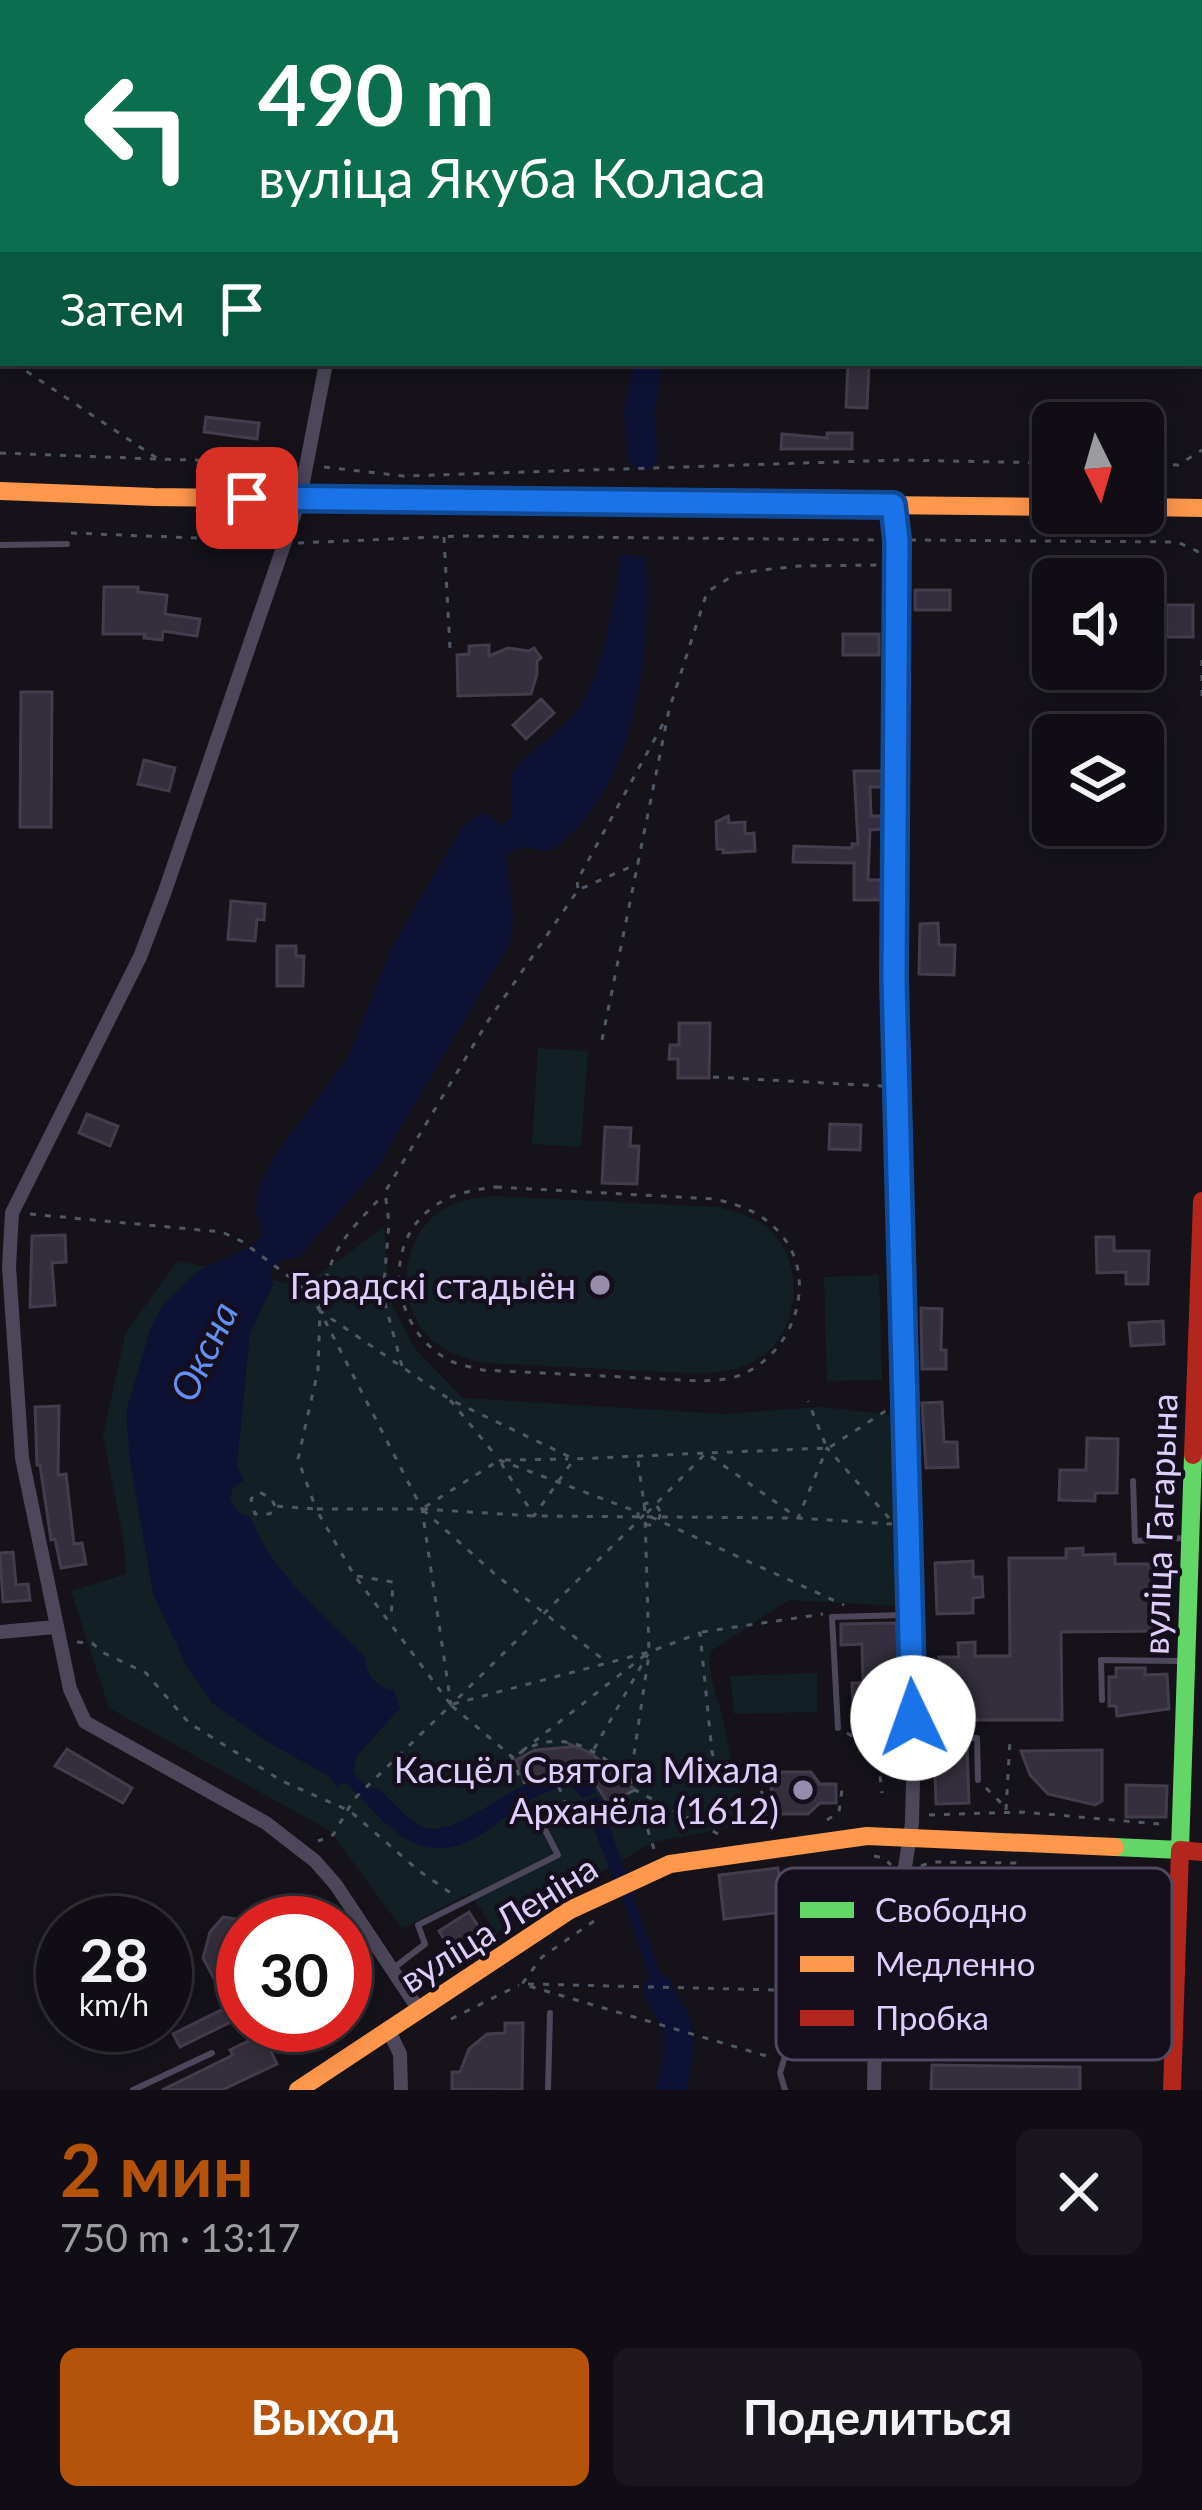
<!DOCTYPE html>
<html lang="ru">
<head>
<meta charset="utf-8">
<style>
  :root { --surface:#100e14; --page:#19171d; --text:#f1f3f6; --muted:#9c9ca0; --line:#302e34; --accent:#b45309 }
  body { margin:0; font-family:Lato,sans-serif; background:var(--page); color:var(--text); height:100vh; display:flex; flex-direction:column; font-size:45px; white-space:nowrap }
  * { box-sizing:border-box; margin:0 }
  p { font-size:39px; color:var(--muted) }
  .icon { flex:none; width:66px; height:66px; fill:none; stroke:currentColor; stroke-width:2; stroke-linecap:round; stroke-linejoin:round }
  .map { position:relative; height:2090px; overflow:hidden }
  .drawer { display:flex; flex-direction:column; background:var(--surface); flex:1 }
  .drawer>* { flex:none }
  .top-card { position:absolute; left:0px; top:0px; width:1203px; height:366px; box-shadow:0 6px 30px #0003,0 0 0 3px var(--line); background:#0b6e4f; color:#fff; overflow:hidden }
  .needle { width:78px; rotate:175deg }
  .buttons { position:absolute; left:1032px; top:402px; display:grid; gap:24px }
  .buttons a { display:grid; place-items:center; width:132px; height:132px; border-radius:18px; background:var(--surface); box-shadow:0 6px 30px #0003,0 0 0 3px var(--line); font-size:60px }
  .speed { position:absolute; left:36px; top:1896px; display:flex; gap:24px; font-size:60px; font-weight:700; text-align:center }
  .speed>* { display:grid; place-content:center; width:156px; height:156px; border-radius:50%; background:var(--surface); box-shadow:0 6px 30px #0003,0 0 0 3px var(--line); line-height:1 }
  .speed small { font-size:30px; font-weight:400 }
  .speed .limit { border:18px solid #d22; background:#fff; color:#111 }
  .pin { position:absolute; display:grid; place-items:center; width:102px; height:102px; color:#fff; margin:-51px; border-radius:24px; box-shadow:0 6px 18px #0006 }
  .me { position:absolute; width:132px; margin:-66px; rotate:357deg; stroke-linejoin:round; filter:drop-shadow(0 0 9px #0008) }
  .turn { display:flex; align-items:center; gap:42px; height:252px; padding:0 60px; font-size:54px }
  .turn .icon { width:156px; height:156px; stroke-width:2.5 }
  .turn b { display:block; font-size:84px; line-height:102px }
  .then { display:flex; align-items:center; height:114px; padding:0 60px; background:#0003; gap:24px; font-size:45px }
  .round { display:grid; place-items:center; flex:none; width:126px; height:126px; border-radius:18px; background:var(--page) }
  .overview { display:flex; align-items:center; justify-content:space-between; height:204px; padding:0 60px }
  h1 { font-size:72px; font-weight:700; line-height:90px; color:var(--accent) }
  .cta { display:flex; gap:24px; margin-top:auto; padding:24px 60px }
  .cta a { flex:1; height:138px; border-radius:18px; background:var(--accent); color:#fff; font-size:48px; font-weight:700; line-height:138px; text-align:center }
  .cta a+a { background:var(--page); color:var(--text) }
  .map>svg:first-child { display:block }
  .green { fill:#122025 }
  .water { fill:#0d1234 }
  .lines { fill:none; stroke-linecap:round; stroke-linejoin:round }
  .river { stroke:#0d1234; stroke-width:30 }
  .building { fill:#342f3c; stroke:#433c4d; stroke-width:3 }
  .path { stroke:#505866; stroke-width:3; stroke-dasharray:6 9; stroke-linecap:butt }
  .lane { stroke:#4c475a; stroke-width:6 }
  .street { stroke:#4c475a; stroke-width:14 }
  .fast { stroke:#63d668; stroke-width:18 }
  .slow { stroke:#ff974d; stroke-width:18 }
  .jam { stroke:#b3261e; stroke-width:18 }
  .route-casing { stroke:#114b97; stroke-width:30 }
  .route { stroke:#1a73e8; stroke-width:21 }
  .poi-dot { fill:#988cac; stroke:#140e1d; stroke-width:4.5 }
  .labels { text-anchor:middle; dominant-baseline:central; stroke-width:9; stroke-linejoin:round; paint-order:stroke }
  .poi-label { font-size:36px; fill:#decefb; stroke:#140e1d; text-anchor:end }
  .street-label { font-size:36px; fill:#decefb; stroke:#140e1d }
  .water-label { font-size:39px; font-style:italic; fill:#648ff2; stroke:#140e1d }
  .key { fill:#140e1d; stroke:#514860; stroke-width:3 }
  .key-label { font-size:33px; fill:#decefb }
</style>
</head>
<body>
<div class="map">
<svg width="1202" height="2090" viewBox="0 0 1202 2090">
  <rect width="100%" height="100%" fill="#15121a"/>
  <g class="green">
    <polygon points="538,1048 588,1051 581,1147 532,1144"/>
    <path d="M495 1196 717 1207C738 1212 760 1218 775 1235 803 1268 799 1325 766 1353 749 1368 727 1371 705 1374L483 1363C462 1357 441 1351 426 1334 397 1301 401 1245 434 1216 451 1201 473 1198 495 1196Z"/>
    <path d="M384 1227 390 1301 415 1349 463 1398 725 1414 823 1407 900 1416V1595L897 1606 789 1600 711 1651C706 1677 719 1698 724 1724 731 1762 741 1798 753 1835L749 1824 653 1842 496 1933 470 1893 402 1929 330 1831 109 1708 71 1591 126 1574 124 1543 103 1436 125 1334 177 1261 303 1286Z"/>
    <polygon points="879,1275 882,1380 827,1381 824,1277"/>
    <polygon points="817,1673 817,1712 734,1714 730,1676"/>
  </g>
  <g class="water">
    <path d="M620 554 646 557C652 652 636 792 551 851L521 847 506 855 513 920 509 945 377 1168 299 1257 279 1260 270 1271 273 1285 250 1333 237 1466 244 1480 233 1488 230 1499 239 1513 251 1517C267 1568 328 1619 365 1657 366 1675 376 1688 394 1690L400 1708 357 1756 353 1772 369 1789 378 1788C391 1800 406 1818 421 1826 457 1845 527 1762 578 1773L596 1792 583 1798 572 1787C507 1787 471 1886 397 1833 377 1818 363 1798 344 1782L337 1788 329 1776 271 1744 213 1704 188 1669 153 1594 130 1461 126 1412 150 1329 164 1303 201 1269 252 1246 263 1235 256 1213 259 1185 280 1148 348 1057 391 949 462 827 480 813 490 816 501 826 511 818V774C529 750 553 737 573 716 598 690 619 590 620 554Z"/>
    <polygon points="599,1796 661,1975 664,1999 677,2025 661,2014 630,1919 587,1812 585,1801"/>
  </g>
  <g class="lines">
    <g class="river">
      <polyline points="703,0 704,3"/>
      <polyline points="643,455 639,414 648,363"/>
      <path d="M658 1989C662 2003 674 2014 677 2027 683 2046 675 2071 671 2090"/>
    </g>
  </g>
  <g class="building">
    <polygon points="848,363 869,363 867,408 846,407"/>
    <polygon points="206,417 259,423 257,439 204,432"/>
    <polygon points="827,433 852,433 852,449 781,449 782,434 827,438"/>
    <polygon points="104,587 138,587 138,592 167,595 165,614 200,619 197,636 163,631 162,640 144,638 145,634 103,634"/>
    <rect x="915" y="590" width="35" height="20"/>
    <polygon points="1166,605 1193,605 1193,637 1167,637"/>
    <rect x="843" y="634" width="36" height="21"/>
    <polygon points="489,645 489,656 508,648 529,651 534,648 541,658 537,661 537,674 531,694 458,696 457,655 469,654 469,646"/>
    <polygon points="21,692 52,692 51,827 20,827"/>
    <polygon points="541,699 554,713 526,739 513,725"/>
    <polygon points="144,760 175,768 169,791 138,784"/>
    <polygon points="854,771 884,771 884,787 870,787 871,816 884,816 884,829 870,830 868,880 883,880 883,900 854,900 854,863 793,862 794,846 852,848 852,844 858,844"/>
    <polygon points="728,816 729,823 745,822 745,834 754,833 755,851 723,853 723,849 717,849 716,822"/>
    <polygon points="231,901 265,904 264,920 257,919 255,941 228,939"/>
    <polygon points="938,923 939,945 955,945 954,975 919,974 920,924"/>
    <polygon points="277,946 296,946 296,956 304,956 303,986 277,986"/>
    <polygon points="679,1023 710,1023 709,1078 678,1078 678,1059 669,1059 670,1045 679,1045"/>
    <polygon points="87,1114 118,1126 110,1146 79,1133"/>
    <polygon points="830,1124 861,1125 860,1150 829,1149"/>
    <polygon points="605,1127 631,1128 630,1146 639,1146 637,1184 602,1183"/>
    <polygon points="65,1235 66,1262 52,1263 55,1305 30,1307 32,1236"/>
    <polygon points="1096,1237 1114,1237 1114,1251 1149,1251 1148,1284 1126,1284 1126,1272 1097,1273"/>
    <polygon points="921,1308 942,1309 941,1350 946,1350 946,1369 922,1369"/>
    <polygon points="1163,1321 1164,1344 1131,1346 1129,1323"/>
    <polygon points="942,1402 944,1442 957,1442 958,1467 926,1468 922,1403"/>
    <polygon points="59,1406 58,1475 66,1474 74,1544 82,1543 86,1564 61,1568 55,1539 51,1540 40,1465 37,1465 35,1407"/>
    <polygon points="1087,1438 1118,1439 1117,1493 1095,1493 1095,1501 1059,1500 1060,1470 1086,1470"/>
    <polygon points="1083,1548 1083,1555 1115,1554 1115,1564 1159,1564 1159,1631 1061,1632 1062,1720 966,1720 966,1730 940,1730 939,1657 959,1657 958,1643 975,1642 975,1656 1010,1656 1009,1558 1066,1558 1066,1549"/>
    <polygon points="13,1552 16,1585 28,1584 30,1600 3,1602 0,1553"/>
    <polygon points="973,1561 973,1577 982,1577 983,1597 973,1598 973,1613 937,1614 935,1563"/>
    <polygon points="896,1623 901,1708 853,1710 852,1683 863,1683 862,1644 841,1645 841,1624"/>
    <polygon points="1116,1668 1145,1668 1145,1675 1167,1674 1169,1709 1117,1716 1116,1706 1109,1706 1109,1677 1116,1677"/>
    <polygon points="569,1744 591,1753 635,1790 608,1803 581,1762 582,1771 563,1768 524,1781 516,1760 535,1750 571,1747"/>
    <polygon points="934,1745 967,1745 969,1803 936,1804"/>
    <polygon points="67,1749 132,1788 123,1803 55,1766"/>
    <polygon points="1102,1750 1102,1801 1095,1805 1048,1794 1030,1775 1021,1751"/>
    <polygon points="782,1772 811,1772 820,1784 836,1784 836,1803 820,1803 808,1814 781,1814 772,1803 771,1786"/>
    <polygon points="1126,1785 1167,1786 1166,1817 1126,1817"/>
    <polygon points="778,1868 783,1912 724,1919 719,1875"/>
    <polygon points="469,1912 487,1940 457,1959 439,1931"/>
    <polygon points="223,1917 243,1920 243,2016 180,2047 173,2034 237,2002 217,1984 203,1958 210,1932"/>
    <polygon points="505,2023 523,2023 522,2090 452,2089 452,2072 460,2072 469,2049 487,2034 505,2033"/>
    <polygon points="263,2034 277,2064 222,2090 162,2090 233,2055 230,2050"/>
    <polygon points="932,2065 1080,2067 1080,2090 931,2090"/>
  </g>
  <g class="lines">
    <g class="path">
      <polyline points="0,353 3,356"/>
      <polyline points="14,363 158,459 290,463"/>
      <polyline points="0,453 157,459"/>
      <polyline points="1143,464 1178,465 1202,450"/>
      <polyline points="324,467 403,476 898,460 1053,463"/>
      <polyline points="71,533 271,541"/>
      <polyline points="444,537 450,648"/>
      <polyline points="910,540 1177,542 1197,551 1202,559"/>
      <polyline points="298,543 459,536 883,540"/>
      <polyline points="1202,660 1202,704"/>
      <polyline points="578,888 577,881 664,722"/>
      <polyline points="602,1040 669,710 707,592 737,573 799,566 883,565"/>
      <polyline points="713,1077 882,1086"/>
      <path d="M496 1187 715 1199C738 1205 756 1210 774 1227 822 1271 797 1353 740 1375 729 1380 714 1380 702 1381L483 1370C472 1367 457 1365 447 1359 393 1329 380 1245 433 1207 453 1193 472 1190 496 1187Z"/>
      <polyline points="30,1214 222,1232 243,1242 288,1276 308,1292 320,1311 318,1370 298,1459 316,1509 422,1509 534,1516 798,1518 892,1524"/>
      <path d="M320 1309C329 1249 344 1237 383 1195"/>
      <polyline points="402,1366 383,1296 389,1223 385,1192 488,1021 578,890 639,863"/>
      <polyline points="450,1400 497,1457"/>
      <polyline points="830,1447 887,1410"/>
      <polyline points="499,1460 638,1512"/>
      <polyline points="505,1460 568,1459"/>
      <polyline points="638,1461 645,1511"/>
      <polyline points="501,1463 534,1516 572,1462"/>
      <circle cx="649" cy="1514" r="11"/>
      <polyline points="275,1506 271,1498 259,1492 251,1499 255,1514 270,1514 275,1506 316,1509 354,1575 451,1705 354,1799 333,1835 318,1841"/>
      <polyline points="425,1507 498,1461"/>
      <polyline points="423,1510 496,1575 605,1661"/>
      <polyline points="647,1513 706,1453 827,1448 808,1401"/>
      <polyline points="651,1517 844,1605"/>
      <polyline points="357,1576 393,1582 391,1620"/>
      <polyline points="702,1632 823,1614"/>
      <polyline points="77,1642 92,1643 104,1653 146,1673 189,1723 282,1781 350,1811 418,1870 455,1896"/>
      <polyline points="453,1704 649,1652 700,1633 712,1752 735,1835"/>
      <polyline points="452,1706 516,1760"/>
      <polyline points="847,1733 877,1752 882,1793"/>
      <polyline points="594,1749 648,1654"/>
      <polyline points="511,1756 522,1783 553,1774 568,1808"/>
      <path d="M763 1761C760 1784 759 1809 777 1826"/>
      <path d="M630 1781C600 1749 558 1725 517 1755L649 1652 645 1514 451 1705 422 1509 320 1311 449 1399 574 1459 706 1453 798 1518 827 1448 889 1518"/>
      <polyline points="986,1788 1005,1807"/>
      <polyline points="1006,1810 1010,1740"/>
      <polyline points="587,1812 635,1790 630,1781 649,1654"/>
      <polyline points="929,1815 1023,1812 1159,1824"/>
      <polyline points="827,1820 839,1812 842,1789"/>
      <polyline points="654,1849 635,1790 720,1835"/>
      <polyline points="874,1856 884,1858 891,1865"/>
      <polyline points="921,1866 932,1862 1019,1863"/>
      <polyline points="276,1918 280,1897 307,1918 327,1903"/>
      <polyline points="594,1921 542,1957 522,1984 770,2057"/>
      <polyline points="528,1984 861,1992"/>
      <polyline points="451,2019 519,1985"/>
    </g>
    <g class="lane">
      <polyline points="1179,0 1185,3"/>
      <polyline points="1200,11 1202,12"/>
      <polyline points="1200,287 1202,287"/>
      <polyline points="0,545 67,544"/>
      <polyline points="1133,1481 1135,1541 1183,1538"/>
      <polyline points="1102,1700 1101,1660 1179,1661"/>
      <polyline points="838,1728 832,1617 904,1615"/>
      <polyline points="917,1738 977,1738 978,1780"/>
      <polyline points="901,1887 1020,1888"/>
      <polyline points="808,1915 874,1912"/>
      <polyline points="395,1967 425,1944 418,1925 558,1855 542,1824"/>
      <polyline points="133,2090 212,2053"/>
      <polyline points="548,2090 550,2013"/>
      <polyline points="785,2090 780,2073 785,2056 803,2050 871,2050"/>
    </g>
    <g class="street">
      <polyline points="391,3 392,0"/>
      <polyline points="326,363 300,498 164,894 140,957 12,1213 9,1267 22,1458 70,1689 85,1722 266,1823 315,1861 336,1885 419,2010"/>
      <polyline points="0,1632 55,1627"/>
      <polyline points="389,2031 400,2054 401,2090"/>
      <polyline points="874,2090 877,1911 898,1887 905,1867 912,1823 914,1738 907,1615 894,979 897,540 893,505"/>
    </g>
    <polyline class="fast" points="1115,1847 1180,1850 1193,1455"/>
    <g class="slow">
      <polyline points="0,491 154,497 1053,507"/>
      <polyline points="1143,507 1202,508"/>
      <polyline points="298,2090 570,1910 670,1864 867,1836 1115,1847"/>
    </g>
    <g class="jam">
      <polyline points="1193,1455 1202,1201"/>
      <polyline points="1172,2090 1180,1850 1202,1852"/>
    </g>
  </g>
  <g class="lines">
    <defs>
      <polyline id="route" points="247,498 893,505 897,540 894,979 913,1718"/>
    </defs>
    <use href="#route" class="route-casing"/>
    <use href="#route" class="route"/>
  </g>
  <g class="poi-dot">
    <circle cx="600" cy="1285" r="12"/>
    <circle cx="803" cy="1790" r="12"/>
  </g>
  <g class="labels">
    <g class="poi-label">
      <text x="576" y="1285">Гарадскі стадыён</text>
      <text x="779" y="1769">Касцёл Святога Міхала<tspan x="779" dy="41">Арханёла (1612)</tspan></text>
    </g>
    <g class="street-label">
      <text transform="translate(1159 1524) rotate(-88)">вуліца Гагарына</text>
      <text transform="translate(498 1923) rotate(-32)">вуліца Леніна</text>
    </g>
    <g class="water-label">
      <text transform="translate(203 1351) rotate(-64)">Оксна</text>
    </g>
  </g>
  <rect x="776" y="1868" width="396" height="192" rx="18" class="key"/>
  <rect x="800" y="1902" width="54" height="16" fill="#63d668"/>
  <rect x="800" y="1956" width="54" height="16" fill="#ff974d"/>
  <rect x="800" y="2010" width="54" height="16" fill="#b3261e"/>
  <g class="key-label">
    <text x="875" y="1922">Свободно</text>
    <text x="875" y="1976">Медленно</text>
    <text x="875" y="2030">Пробка</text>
  </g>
</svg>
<div class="buttons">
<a><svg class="needle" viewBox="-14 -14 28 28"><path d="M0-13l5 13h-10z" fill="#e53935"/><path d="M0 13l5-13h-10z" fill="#9c9ca0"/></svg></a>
<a><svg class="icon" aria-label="sound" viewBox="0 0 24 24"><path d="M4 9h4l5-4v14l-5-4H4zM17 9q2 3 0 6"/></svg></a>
<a><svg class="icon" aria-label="layers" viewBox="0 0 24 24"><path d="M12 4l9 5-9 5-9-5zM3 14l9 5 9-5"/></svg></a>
</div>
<div class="speed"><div>28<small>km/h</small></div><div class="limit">30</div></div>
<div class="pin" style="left:247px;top:498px;background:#d93025"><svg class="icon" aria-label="arrive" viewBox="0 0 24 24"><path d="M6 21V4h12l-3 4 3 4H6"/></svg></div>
<svg class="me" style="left:913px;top:1718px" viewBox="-20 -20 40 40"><circle r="19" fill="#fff"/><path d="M0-13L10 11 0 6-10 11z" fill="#1a73e8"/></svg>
<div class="top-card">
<div class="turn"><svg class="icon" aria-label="left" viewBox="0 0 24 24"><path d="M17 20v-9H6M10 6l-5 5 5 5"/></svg><div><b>490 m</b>вуліца Якуба Коласа</div></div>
<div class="then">Затем<svg class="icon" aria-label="arrive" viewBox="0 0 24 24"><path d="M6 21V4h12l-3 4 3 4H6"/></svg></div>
</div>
</div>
<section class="drawer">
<div class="overview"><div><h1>2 мин</h1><p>750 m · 13:17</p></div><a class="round"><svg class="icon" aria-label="close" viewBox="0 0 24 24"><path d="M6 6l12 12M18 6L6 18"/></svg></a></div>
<div class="cta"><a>Выход</a><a>Поделиться</a></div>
</section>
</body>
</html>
